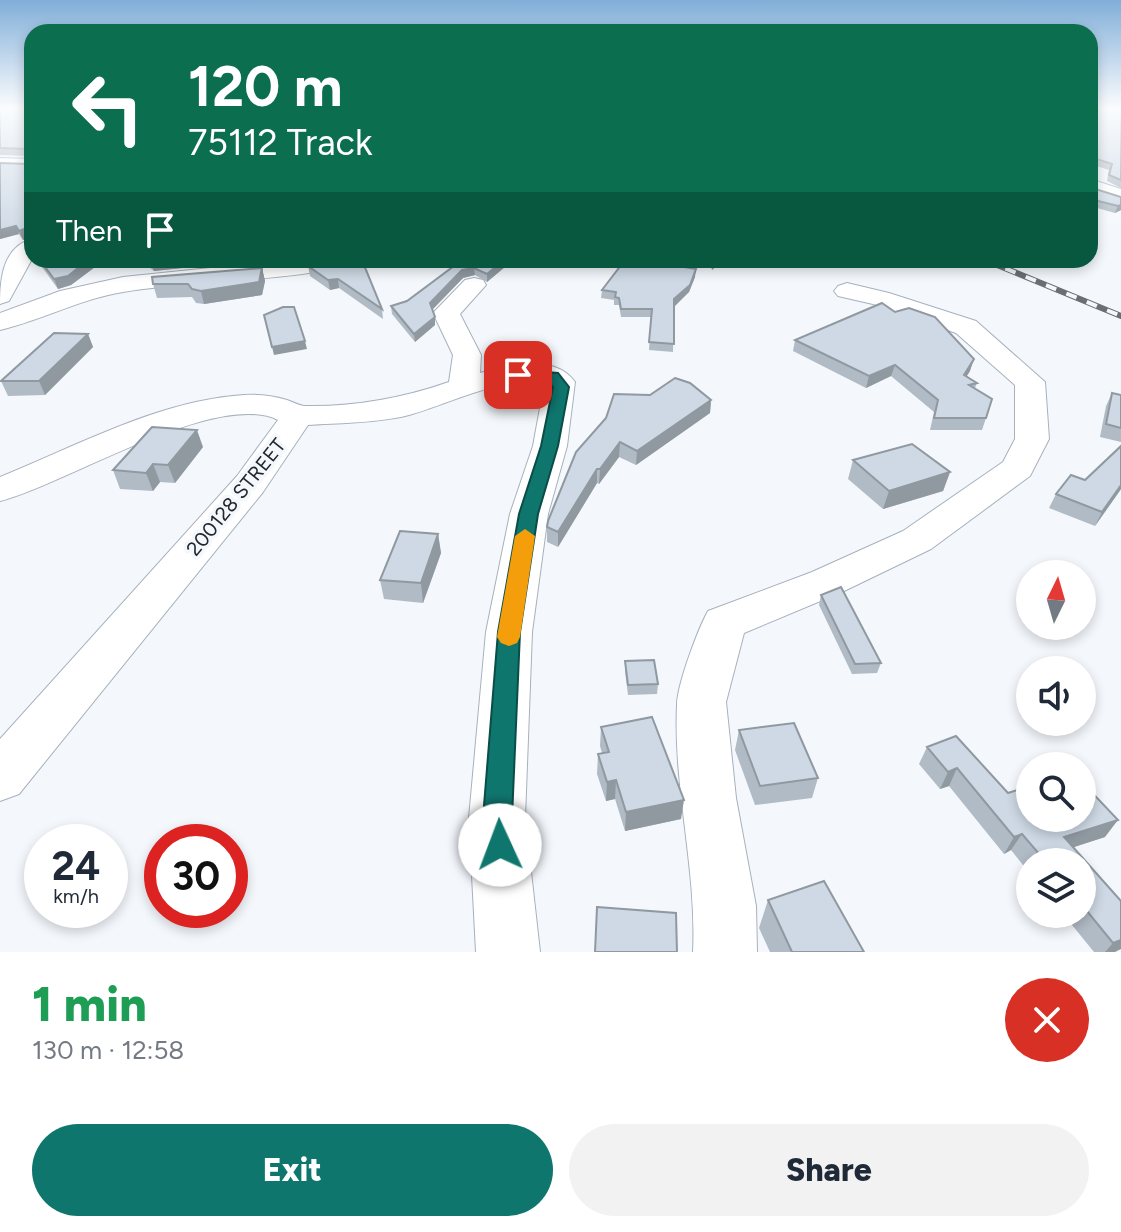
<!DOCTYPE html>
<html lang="en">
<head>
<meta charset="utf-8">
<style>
  :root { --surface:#fff; --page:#f2f2f3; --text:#1f2937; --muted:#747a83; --accent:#0f766e }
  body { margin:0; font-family:Figtree,sans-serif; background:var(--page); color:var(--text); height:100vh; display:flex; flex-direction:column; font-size:30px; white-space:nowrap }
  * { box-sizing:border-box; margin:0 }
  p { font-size:26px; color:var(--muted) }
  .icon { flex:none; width:44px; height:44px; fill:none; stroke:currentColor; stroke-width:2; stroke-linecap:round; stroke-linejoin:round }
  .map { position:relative; height:952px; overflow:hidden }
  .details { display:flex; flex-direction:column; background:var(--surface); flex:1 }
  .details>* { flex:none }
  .hud { position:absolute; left:24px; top:24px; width:1074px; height:244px; border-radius:24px; box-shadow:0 4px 12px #0003; background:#0b6e4f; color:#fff; overflow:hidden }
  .needle { width:52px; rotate:5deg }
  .fabs { position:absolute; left:1016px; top:560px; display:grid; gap:16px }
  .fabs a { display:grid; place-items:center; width:80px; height:80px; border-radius:50%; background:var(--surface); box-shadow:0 4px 12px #0003; font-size:40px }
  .speed { position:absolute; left:24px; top:824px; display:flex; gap:16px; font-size:40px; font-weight:700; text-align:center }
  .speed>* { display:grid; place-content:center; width:104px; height:104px; border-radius:50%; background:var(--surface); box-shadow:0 4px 12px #0003; line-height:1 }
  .speed small { font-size:20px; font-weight:400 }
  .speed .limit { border:12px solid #d22; background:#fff; color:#111 }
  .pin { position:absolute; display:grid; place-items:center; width:68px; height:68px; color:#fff; margin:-34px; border-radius:16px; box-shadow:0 4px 12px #0006 }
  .me { position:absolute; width:88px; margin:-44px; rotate:358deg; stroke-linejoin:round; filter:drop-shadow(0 0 6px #0008) }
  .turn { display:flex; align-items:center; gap:28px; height:168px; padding:0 32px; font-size:36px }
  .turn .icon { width:104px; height:104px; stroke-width:2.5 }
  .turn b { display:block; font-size:56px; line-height:68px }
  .then { display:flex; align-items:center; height:76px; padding:0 32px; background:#0003; gap:16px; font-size:30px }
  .round { display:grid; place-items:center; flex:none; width:84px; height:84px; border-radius:42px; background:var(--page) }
  .headline { display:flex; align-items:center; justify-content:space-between; height:136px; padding:0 32px }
  h1 { font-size:48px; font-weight:800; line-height:60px; color:#1e9e55 }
  .action { display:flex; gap:16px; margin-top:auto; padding:16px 32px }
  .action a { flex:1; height:92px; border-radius:48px; background:var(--accent); color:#fff; font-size:32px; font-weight:800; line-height:92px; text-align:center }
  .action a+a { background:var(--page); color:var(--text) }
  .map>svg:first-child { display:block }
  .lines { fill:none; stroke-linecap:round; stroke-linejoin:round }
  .street-casing { stroke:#a6b1bd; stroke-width:2 }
  .street { fill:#fff; fill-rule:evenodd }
  .rail-casing { stroke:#6b6f74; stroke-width:6 }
  .rail { stroke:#f4f8fd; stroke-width:4; stroke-dasharray:11; stroke-linecap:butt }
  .wall { fill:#b1bbc5 }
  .shaded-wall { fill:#9098a0 }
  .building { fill:#ced9e5; stroke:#9098a0; stroke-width:2 }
  .route { fill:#0f766e; stroke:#0a4d48; stroke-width:2 }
  .slow { fill:#f59e0b }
  .labels { text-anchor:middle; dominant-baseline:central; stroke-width:7; stroke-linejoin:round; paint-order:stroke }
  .street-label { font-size:20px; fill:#22272b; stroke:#f4f8fd }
</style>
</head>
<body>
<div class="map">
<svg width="1121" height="952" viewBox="0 0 1121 952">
  <rect width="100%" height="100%" fill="#f4f8fd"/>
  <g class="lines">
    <defs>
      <g id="street">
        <polygon points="0,107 32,107 32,113 0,112"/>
        <polygon points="0,158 32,159 32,169 0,168"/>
        <polygon points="1090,179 1121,189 1121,201 1090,191"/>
        <path d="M32 239V259L9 301 0 304C0 278 3 247 32 239Z"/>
        <path d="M288 260H354L350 265C277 283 198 279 123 292 80 299 42 320 0 330V313L60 291 123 277Z"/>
        <path d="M474 278 483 280 486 285 460 314 481 355 480 373C508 366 555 353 575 382L567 446 548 514 532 632 525 818 540 952H476L469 818 486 632 510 514 533 446 544 386C511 370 437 410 401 417 370 423 339 423 308 425L263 492 19 794 0 801V739L237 476 278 420C217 389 64 485 0 501V477C77 446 160 400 244 395 258 394 274 396 287 400 293 402 298 405 304 406 354 407 403 398 449 382L453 355 433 313 465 280Z"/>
        <path d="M847 283 889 293 976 321 1045 382 1049 439 1030 476 931 549 842 592 744 633 726 702 736 798 756 906 757 952H693C697 869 673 788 677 705 677 685 698 629 708 611L812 572 903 531 1003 462 1015 439V385L956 333 873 304 838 296 834 291 838 286Z"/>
      </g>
    </defs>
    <use href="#street" class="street-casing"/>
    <use href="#street" class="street"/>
    <defs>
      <polyline id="rail" points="985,260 1121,316"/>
    </defs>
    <use href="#rail" class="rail-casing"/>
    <use href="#rail" class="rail"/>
  </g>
  <g class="wall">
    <polygon points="32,107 32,249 30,237 23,240 19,234 0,239 0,163 29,164 31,156 0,155 0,109 30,110"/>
    <polygon points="1090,107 1121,107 1121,188 1107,181 1109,170 1090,164"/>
    <polygon points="1090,181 1092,188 1121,197 1121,210 1115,213 1090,206"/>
    <polygon points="37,260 111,260 99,264 71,285 58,289"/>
    <polygon points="140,260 259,260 154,271"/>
    <polygon points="343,260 382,309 383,319 339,288 330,290 310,276 308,266"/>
    <polygon points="462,260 511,260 511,262 487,282 475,275 463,278 432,310 435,325 415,342 392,314 391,306 407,301"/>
    <polygon points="708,260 723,260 712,270"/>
    <polygon points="723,260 762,260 749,268"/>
    <polygon points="262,268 265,281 262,295 204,304 196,303 192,297 157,298 153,284"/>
    <polygon points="695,277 689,292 674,306 673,352 649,350 651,317 621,317 619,305 614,305 614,300 601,298 602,290"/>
    <polygon points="895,312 970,371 967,376 977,383 975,388 986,418 982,430 930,430 934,412 891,376 866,388 793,351 795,340"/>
    <polygon points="88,334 93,347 45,395 8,396 1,381"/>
    <polygon points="1112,393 1121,395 1121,442 1100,437 1106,406"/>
    <polygon points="711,400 710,413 636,465 619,457 599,484 597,483 558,547 547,542 547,527 576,452"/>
    <polygon points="203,447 175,483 160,482 153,491 120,489 113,470"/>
    <polygon points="853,460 950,472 943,491 883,509 848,479"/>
    <polygon points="1121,489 1095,526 1049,508 1056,494"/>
    <polygon points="438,534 441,553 423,603 384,599 380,580"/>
    <polygon points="821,595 881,663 877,673 852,674 819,605"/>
    <polygon points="625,661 658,684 657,694 628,695 625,671"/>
    <polygon points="601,727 681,819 625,831 615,799 606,801 597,774 598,754 602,753 600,746"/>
    <polygon points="739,730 818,778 812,798 755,805 735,750"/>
    <polygon points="927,747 1008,793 1105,837 1073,847 1121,901 1115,952 1094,952 1063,914 1082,914 1082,862 1030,862 1030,874 1011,850 1004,854 949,786 940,789 919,764"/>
    <polygon points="768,900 864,952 770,952 759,928"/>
  </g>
  <g class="shaded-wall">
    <polygon points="1121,205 1121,210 1115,213 1118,206"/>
    <polygon points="16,226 19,234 0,239 0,230"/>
    <polygon points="29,227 32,236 23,240 19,231"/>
    <polygon points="88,260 111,260 99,264 71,285 58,289 54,279"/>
    <polygon points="167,260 259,260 154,271 151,262"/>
    <polygon points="504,260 511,260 511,262 487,282 487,274"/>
    <polygon points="715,260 723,260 712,270 713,261"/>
    <polygon points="750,260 762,260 749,268"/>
    <polygon points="262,268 265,281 262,295 204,304 201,291"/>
    <polygon points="474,268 475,275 463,278 431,311 430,303 462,270"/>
    <polygon points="696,269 695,277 689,292 674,307 674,299"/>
    <polygon points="338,279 339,288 330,290 328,280"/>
    <polygon points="435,317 435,325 415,342 414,334"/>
    <polygon points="88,334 93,347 45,395 39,381"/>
    <polygon points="305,341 307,349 274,355 272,347"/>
    <polygon points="974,359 970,371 960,386 964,375"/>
    <polygon points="895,365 891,376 866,388 869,376"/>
    <polygon points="711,400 710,413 636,465 637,451"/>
    <polygon points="197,430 203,447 175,483 168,465"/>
    <polygon points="620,442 619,457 599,484 600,469"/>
    <polygon points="153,464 160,482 153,491 146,473"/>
    <polygon points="597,469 597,483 558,547 558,532"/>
    <polygon points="950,472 943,491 883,509 889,491"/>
    <polygon points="1121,485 1121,489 1095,526 1102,512"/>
    <polygon points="438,534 441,553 423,603 421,583"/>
    <polygon points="957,768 949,786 940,789 948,772"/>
    <polygon points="616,780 615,799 606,801 607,782"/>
    <polygon points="684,800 681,819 625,831 626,812"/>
    <polygon points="1118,820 1105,837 1053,854 1064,837"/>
    <polygon points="1022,834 1011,850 1004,854 1014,837"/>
    <polygon points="1121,940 1121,949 1115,952 1105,952 1113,943"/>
  </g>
  <g class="building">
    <polygon points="32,107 32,151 29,149 0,148 0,109 30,110"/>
    <polygon points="1090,107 1121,107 1121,180 1109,175 1112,164 1090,157"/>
    <polygon points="32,153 32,249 29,227 19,231 16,226 0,230 0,163 29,164"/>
    <polygon points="1090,181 1092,188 1121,197 1121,205 1118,206 1090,199"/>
    <polygon points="40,260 88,260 68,276 54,279"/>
    <polygon points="343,260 362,260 382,309 338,279 328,280 308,266"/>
    <polygon points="462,260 504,260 487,274 474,268 462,270 430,303 435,317 414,334 391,306 407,301"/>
    <polygon points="625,260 643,260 696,269 690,285 674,299 674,344 649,342 652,309 621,309 619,298 615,297 616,292 602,290"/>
    <polygon points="262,268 259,282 201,291 192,289 188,284 153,284 152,277"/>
    <polygon points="882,303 895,312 909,308 935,317 974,359 964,375 977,383 969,385 992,399 986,418 934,418 938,400 895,365 869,376 795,340"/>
    <polygon points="283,307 294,307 305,341 272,347 264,315"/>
    <polygon points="54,333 88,334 39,381 1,381"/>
    <polygon points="675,378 690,383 711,400 637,451 620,442 600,469 597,469 558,532 547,527 548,521 576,452 606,418 614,394 650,395"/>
    <polygon points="1112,393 1121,395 1121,428 1106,424"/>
    <polygon points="152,427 197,430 168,465 153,464 146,473 113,470"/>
    <polygon points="912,444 950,472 889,491 853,460"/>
    <polygon points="1121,446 1121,485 1102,512 1056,494 1071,475 1085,480"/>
    <polygon points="400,531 438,534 421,583 380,580"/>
    <polygon points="841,587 881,663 855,664 821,595"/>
    <polygon points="654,660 658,684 628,685 625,661"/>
    <polygon points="652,717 684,800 626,812 616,780 607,782 598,754 609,752 601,727"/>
    <polygon points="794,723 818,778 760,786 739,730"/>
    <polygon points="956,736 1008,793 1030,786 1030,818 1082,818 1082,782 1118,820 1064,837 1121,901 1121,940 1113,943 1082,905 1082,862 1046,862 1022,834 1014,837 957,768 948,772 927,747"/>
    <polygon points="824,881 864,952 792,952 768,900"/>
    <polygon points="597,907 676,913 677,952 595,952"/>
  </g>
  <linearGradient id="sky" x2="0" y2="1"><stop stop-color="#81aed8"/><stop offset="0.45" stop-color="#fafcfe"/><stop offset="1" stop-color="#fafcfe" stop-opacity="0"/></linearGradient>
  <rect width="1121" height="240" fill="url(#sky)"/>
  <polygon class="route" points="518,370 558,373 569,387 558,446 538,514 520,632 512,818 514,845 510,855 500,859 489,855 485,845 483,818 498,632 519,514 541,446 553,387 548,381 512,378 510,375"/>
  <polygon class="slow" points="525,529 535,536 520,637 517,643 509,646 501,643 497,637 515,536"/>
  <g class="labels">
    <g class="street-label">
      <text transform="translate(236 497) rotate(-51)">200128 STREET</text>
    </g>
  </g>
</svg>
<div class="fabs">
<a><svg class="needle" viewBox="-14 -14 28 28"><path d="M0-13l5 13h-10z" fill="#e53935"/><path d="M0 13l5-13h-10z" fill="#747a83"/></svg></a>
<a><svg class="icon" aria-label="sound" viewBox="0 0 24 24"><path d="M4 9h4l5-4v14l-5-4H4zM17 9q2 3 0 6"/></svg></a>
<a><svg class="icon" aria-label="search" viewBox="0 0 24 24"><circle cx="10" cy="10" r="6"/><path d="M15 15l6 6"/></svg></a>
<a><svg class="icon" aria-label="layers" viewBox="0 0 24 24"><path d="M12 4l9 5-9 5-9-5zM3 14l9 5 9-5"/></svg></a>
</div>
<div class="speed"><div>24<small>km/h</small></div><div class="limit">30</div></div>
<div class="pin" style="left:518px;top:375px;background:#d93025"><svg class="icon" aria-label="arrive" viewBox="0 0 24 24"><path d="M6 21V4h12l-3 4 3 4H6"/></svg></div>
<svg class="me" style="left:500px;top:845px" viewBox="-20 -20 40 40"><circle r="19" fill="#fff"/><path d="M0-13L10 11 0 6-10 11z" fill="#0f766e"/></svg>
<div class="hud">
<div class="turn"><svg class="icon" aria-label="left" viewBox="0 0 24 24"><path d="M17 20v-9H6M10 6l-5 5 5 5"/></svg><div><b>120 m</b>75112 Track</div></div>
<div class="then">Then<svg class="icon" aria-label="arrive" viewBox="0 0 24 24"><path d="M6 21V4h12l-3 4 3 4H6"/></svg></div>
</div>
</div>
<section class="details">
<div class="headline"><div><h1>1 min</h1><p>130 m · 12:58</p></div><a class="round" style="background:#d93025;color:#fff"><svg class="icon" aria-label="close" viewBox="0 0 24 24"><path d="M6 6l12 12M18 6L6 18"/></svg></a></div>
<div class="action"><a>Exit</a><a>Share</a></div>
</section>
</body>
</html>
